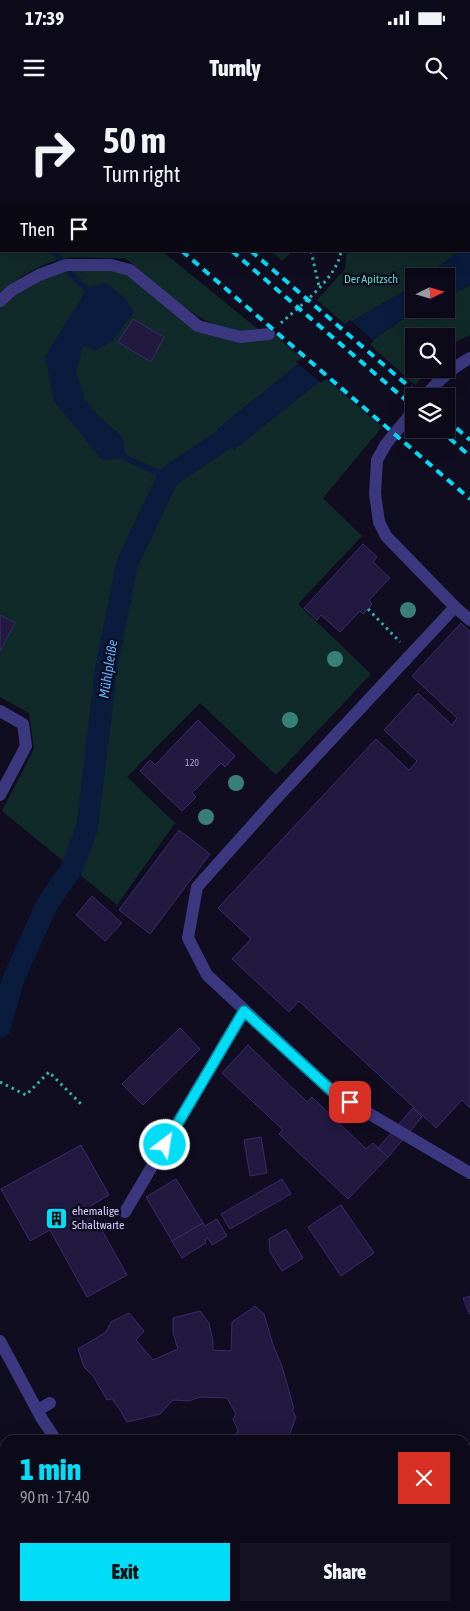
<!DOCTYPE html>
<html lang="en">
<head>
<meta charset="utf-8">
<style>
  :root { --surface:#0c0a18; --page:#151321; --text:#f1f3f6; --muted:#9a9aa2; --line:#2c2b37; --accent:#01dcf7 }
  body { margin:0; font-family:"Asap Condensed",sans-serif; background:var(--page); color:var(--text); height:100vh; display:flex; flex-direction:column; font-size:19px; white-space:nowrap }
  * { box-sizing:border-box; margin:0 }
  p { font-size:16px; color:var(--muted) }
  .icon { flex:none; width:28px; height:28px; fill:none; stroke:currentColor; stroke-width:2; stroke-linecap:round; stroke-linejoin:round }
  .map { position:relative; flex:1; overflow:hidden }
  .drawer { position:absolute; left:0px; top:1335px; width:470px; height:176px; display:flex; flex-direction:column; background:var(--surface); border-radius:15px 15px 0 0; box-shadow:0 5px 20px #0002,0 0 0 1px var(--line) }
  .drawer>* { flex:none }
  .top-card { position:absolute; left:0px; top:0px; width:470px; height:152px; box-shadow:0 5px 20px #0002,0 0 0 1px var(--line); background:#0c0a18; color:var(--text); overflow:hidden }
  .needle { width:32px; rotate:85deg }
  .controls { position:absolute; left:405px; top:168px; display:grid; gap:10px }
  .controls a { display:grid; place-items:center; width:50px; height:50px; border-radius:0px; background:var(--surface); box-shadow:0 5px 20px #0002,0 0 0 1px var(--line); font-size:25px }
  .pin { position:absolute; display:grid; place-items:center; width:42px; height:42px; color:#fff; margin:-21px; border-radius:10px; box-shadow:0 2px 8px #0006 }
  .me { position:absolute; width:55px; margin:-28px; rotate:31deg; stroke-linejoin:round; filter:drop-shadow(0 0 4px #0008) }
  .turn { display:flex; align-items:center; gap:18px; height:105px; padding:0 20px; font-size:22px }
  .turn .icon { width:65px; height:65px; stroke-width:2.5 }
  .turn b { display:block; font-size:35px; line-height:42px }
  .then { display:flex; align-items:center; height:48px; padding:0 20px; background:#0003; gap:10px; font-size:19px }
  .round { display:grid; place-items:center; flex:none; width:52px; height:52px; border-radius:0px; background:var(--page) }
  .summary { display:flex; align-items:center; justify-content:space-between; height:85px; padding:0 20px }
  h1 { font-size:30px; font-weight:800; line-height:38px; color:var(--accent) }
  .action { display:flex; gap:10px; margin-top:auto; padding:10px 20px }
  .action a { flex:1; height:58px; border-radius:0px; background:var(--accent); color:#111; font-size:20px; font-weight:800; line-height:58px; text-align:center }
  .action a+a { background:var(--page); color:var(--text) }
  .status { display:flex; justify-content:space-between; align-items:center; height:35px; padding:0 25px; background:var(--surface); direction:ltr }
  .status svg { height:14px; fill:currentColor }
  header { display:flex; justify-content:space-between; align-items:center; height:65px; padding:0 20px; background:var(--surface); font-size:22px; font-weight:800 }
  .map>svg:first-child { display:block }
  .green { fill:#102a2a }
  .water { fill:#091c3d }
  .pier { fill:#100d20 }
  .lines { fill:none; stroke-linecap:round; stroke-linejoin:round }
  .stream { stroke:#091c3d; stroke-width:6 }
  .canal { stroke:#091c3d; stroke-width:22 }
  .building { fill:#221941; stroke:#392b6d }
  .path { stroke:#2eb2ab; stroke-width:3; stroke-dasharray:2.5 4; stroke-linecap:butt }
  .minor { stroke:#3b387f; stroke-width:12 }
  .rail { stroke:#01dcf7; stroke-width:4; stroke-dasharray:8 6; stroke-linecap:butt }
  .tree { fill:#388077 }
  .route-casing { stroke:#018fa1; stroke-width:12 }
  .route { stroke:#01dcf7; stroke-width:9 }
  .labels { text-anchor:middle; dominant-baseline:central; stroke-width:5; stroke-linejoin:round; paint-order:stroke }
  .number-label { font-size:10px; fill:#a79fd0 }
  .park-label { font-size:12px; fill:#59debe; stroke:#100d20 }
  .poi-label { font-size:12px; fill:#d3ccff; stroke:#100d20; text-anchor:start }
  .water-label { font-size:14px; font-style:italic; fill:#5bb1ff; stroke:#100d20 }
</style>
</head>
<body>
<div class="status"><b>17:39</b><svg viewBox="0 0 49 12"><path d="M0 12V9h3v3zM5 12V6h3v6zM10 12V3h3v9zM15 12V0h3v12zM26 1h20v11H26zM47 4h2v5h-2z"/></svg></div>
<header><svg class="icon" aria-label="menu" viewBox="0 0 24 24"><path d="M4 6h16M4 12h16M4 18h16"/></svg>Turnly<svg class="icon" aria-label="search" viewBox="0 0 24 24"><circle cx="10" cy="10" r="6"/><path d="M15 15l6 6"/></svg></header>
<div class="map">
<svg width="470" height="1511" viewBox="0 0 470 1511">
  <rect width="100%" height="100%" fill="#100d20"/>
  <g class="green">
    <polygon points="188,0 470,0 470,145 469,146 469,1"/>
    <path d="M0 20 1 151H162L258 229C252 230 244 232 238 231 192 224 160 185 125 158 106 159 85 156 66 158 46 161 15 179 0 192Z"/>
    <polygon points="271,151 293,151 282,161"/>
    <polygon points="347,151 459,151 427,176 414,176 414,185 346,225 317,200 345,169"/>
    <polygon points="66,165 130,170 198,226 275,235 382,327 323,398 362,436 298,504 371,574 276,675 200,603 127,677 175,723 117,805 2,711 34,649 29,613 0,597 0,201"/>
    <polygon points="470,185 470,235 449,245 446,248 446,236 414,236 414,269 429,269 415,285 368,243 409,215 422,209 446,209 446,197"/>
  </g>
  <g class="water">
    <polygon points="470,145 470,185 446,197 446,176 427,176 459,151 469,151"/>
    <polygon points="106,183 125,198 134,212 113,240 96,251 83,246 76,271 84,298 99,317 122,336 126,358 102,360 54,301 45,256 88,187"/>
    <polygon points="414,185 414,209 422,209 409,215 368,243 234,350 229,336 217,329 346,225"/>
  </g>
  <polygon class="pier" points="350,220 374,241 321,283 296,262"/>
  <g class="lines">
    <g class="stream">
      <polyline points="0,97 1,98"/>
      <polyline points="54,151 60,158"/>
      <polyline points="71,174 87,189 86,196"/>
      <polyline points="120,354 126,358 168,377"/>
    </g>
    <polyline class="canal" points="0,927 13,880 47,804 72,768 87,728 106,570 127,464 168,377 229,336 253,316"/>
  </g>
  <g class="building">
    <polygon points="133,219 164,237 151,262 118,242"/>
    <polygon points="363,444 377,457 373,462 390,478 369,500 372,504 368,509 363,514 360,511 340,532 321,515 317,520 304,508"/>
    <polygon points="0,515 15,523 0,551"/>
    <polygon points="461,523 470,532 470,1008 462,1000 436,1028 299,901 289,912 232,859 251,839 218,808 376,639 409,670 417,661 384,630 418,593 452,625 457,618 412,576"/>
    <polygon points="198,620 235,656 225,667 221,663 192,693 196,697 182,711 140,671 150,660 155,665"/>
    <polygon points="179,730 210,754 150,834 119,810"/>
    <polygon points="92,796 122,823 105,841 76,815"/>
    <polygon points="180,928 200,949 143,1005 122,984"/>
    <polygon points="248,945 307,1002 312,997 366,1049 373,1043 388,1057 348,1099 279,1034 283,1030 222,973"/>
    <polygon points="413,1008 422,1017 388,1057 378,1048"/>
    <polygon points="261,1037 267,1073 250,1076 244,1040"/>
    <polygon points="81,1045 109,1095 89,1107 127,1175 87,1197 50,1130 30,1141 1,1089"/>
    <polygon points="176,1079 203,1123 172,1141 146,1097"/>
    <polygon points="282,1079 291,1094 230,1129 221,1114"/>
    <polygon points="341,1105 374,1153 341,1176 308,1127"/>
    <polygon points="217,1119 227,1136 212,1145 208,1138 205,1140 206,1143 182,1158 172,1141 203,1123 205,1126"/>
    <polygon points="286,1129 303,1158 282,1171 270,1152 269,1139"/>
    <polygon points="470,1196 470,1215 463,1198"/>
    <polygon points="255,1206 264,1214 273,1245 282,1266 294,1309 292,1310 296,1317 289,1336 282,1340 233,1340 238,1330 233,1319 236,1314 227,1298 200,1297 189,1301 173,1300 160,1314 127,1322 120,1310 112,1299 107,1300 93,1276 84,1267 78,1249 106,1232 111,1222 129,1213 144,1231 136,1240 153,1260 178,1249 173,1233 173,1218 200,1211 209,1223 213,1241 213,1250 231,1251 232,1222"/>
    <polygon points="5,1353 5,1400 0,1402 0,1356"/>
    <polygon points="470,1442 470,1483 465,1468 465,1447"/>
    <polygon points="470,1487 470,1511 461,1511 460,1506 465,1506 465,1493"/>
    <polygon points="65,1506 99,1506 101,1511 67,1511"/>
  </g>
  <g class="lines">
    <g class="path">
      <polyline points="172,0 173,1"/>
      <polyline points="460,1 462,0"/>
      <polyline points="0,64 1,65"/>
      <polyline points="469,92 470,92"/>
      <polyline points="311,151 319,186"/>
      <path d="M281 223C300 206 338 177 341 151"/>
      <polyline points="368,509 400,542"/>
      <polyline points="0,982 26,995 49,972 82,1005"/>
    </g>
    <g class="minor">
      <polyline points="0,201 12,190 39,175 66,165 111,165 130,170 198,226 240,237 269,234"/>
      <path d="M425 296C438 281 453 267 470 258"/>
      <polyline points="414,310 386,344 377,360 375,394 379,422 386,436 455,507 274,701 197,787 188,838 207,875 334,993 470,1073"/>
      <polyline points="455,507 470,520"/>
      <polyline points="0,611 23,624 26,646 0,695"/>
      <polyline points="125,1112 244,911"/>
      <polyline points="0,1241 42,1319 56,1340"/>
      <polyline points="38,1310 50,1303"/>
      <polyline points="0,1467 4,1466"/>
      <polyline points="243,1506 250,1511"/>
      <polyline points="333,1506 333,1511"/>
    </g>
    <g class="rail">
      <polyline points="48,0 50,1"/>
      <polyline points="68,0 69,1"/>
      <polyline points="0,4 1,5"/>
      <polyline points="182,151 470,399"/>
      <polyline points="232,151 414,307"/>
      <polyline points="251,151 420,296"/>
      <polyline points="446,319 470,340"/>
      <polyline points="439,329 470,356"/>
    </g>
  </g>
  <g class="tree">
    <circle cx="408" cy="510" r="8"/>
    <circle cx="335" cy="559" r="8"/>
    <circle cx="290" cy="620" r="8"/>
    <circle cx="236" cy="683" r="8"/>
    <circle cx="206" cy="717" r="8"/>
  </g>
  <g class="lines">
    <defs>
      <polyline id="route" points="165,1045 244,911 334,993 350,1002"/>
    </defs>
    <use href="#route" class="route-casing"/>
    <use href="#route" class="route"/>
  </g>
  <defs>
    <symbol id="building-square" viewBox="-11 -11 22 22"><rect x="-9" y="-9" width="18" height="18" rx="4" fill="#01dcf7" stroke="#100d20"/><path d="M-4-6H4V6H1V3H-1V6H-4ZM-2.5-4.3h1.7v1.8h-1.7ZM.8-4.3h1.7v1.8H.8ZM-2.5-1h1.7V.8h-1.7ZM.8-1h1.7V.8H.8Z" fill="#111"/></symbol>
  </defs>
  <g fill-rule="evenodd">
    <use href="#building-square" x="44" y="1106" width="25" height="25"/>
  </g>
  <g class="labels">
    <g class="number-label">
      <text x="192" y="662">120</text>
    </g>
    <g class="park-label">
      <text x="371" y="179">Der Apitzsch</text>
    </g>
    <g class="poi-label">
      <text x="72" y="1111">ehemalige<tspan x="72" dy="14">Schaltwarte</tspan></text>
    </g>
    <g class="water-label">
      <text transform="translate(108 569) rotate(-81)">Mühlpleiße</text>
    </g>
  </g>
</svg>
<div class="controls">
<a><svg class="needle" viewBox="-14 -14 28 28"><path d="M0-13l5 13h-10z" fill="#e53935"/><path d="M0 13l5-13h-10z" fill="#9a9aa2"/></svg></a>
<a><svg class="icon" aria-label="search" viewBox="0 0 24 24"><circle cx="10" cy="10" r="6"/><path d="M15 15l6 6"/></svg></a>
<a><svg class="icon" aria-label="layers" viewBox="0 0 24 24"><path d="M12 4l9 5-9 5-9-5zM3 14l9 5 9-5"/></svg></a>
</div>
<div class="pin" style="left:350px;top:1002px;background:#d93025"><svg class="icon" aria-label="arrive" viewBox="0 0 24 24"><path d="M6 21V4h12l-3 4 3 4H6"/></svg></div>
<svg class="me" style="left:165px;top:1045px" viewBox="-20 -20 40 40"><circle r="17" fill="#01dcf7" stroke="#fff" stroke-width="3"/><path d="M0-11L8 9 0 5-8 9z" fill="#fff"/></svg>
<div class="top-card">
<div class="turn"><svg class="icon" aria-label="right" viewBox="0 0 24 24"><path d="M7 20v-9h11M14 6l5 5-5 5"/></svg><div><b>50 m</b>Turn right</div></div>
<div class="then">Then<svg class="icon" aria-label="arrive" viewBox="0 0 24 24"><path d="M6 21V4h12l-3 4 3 4H6"/></svg></div>
</div>
<section class="drawer">
<div class="summary"><div><h1>1 min</h1><p>90 m · 17:40</p></div><a class="round" style="background:#d93025;color:#fff"><svg class="icon" aria-label="close" viewBox="0 0 24 24"><path d="M6 6l12 12M18 6L6 18"/></svg></a></div>
<div class="action"><a>Exit</a><a>Share</a></div>
</section>
</div>
</body>
</html>
